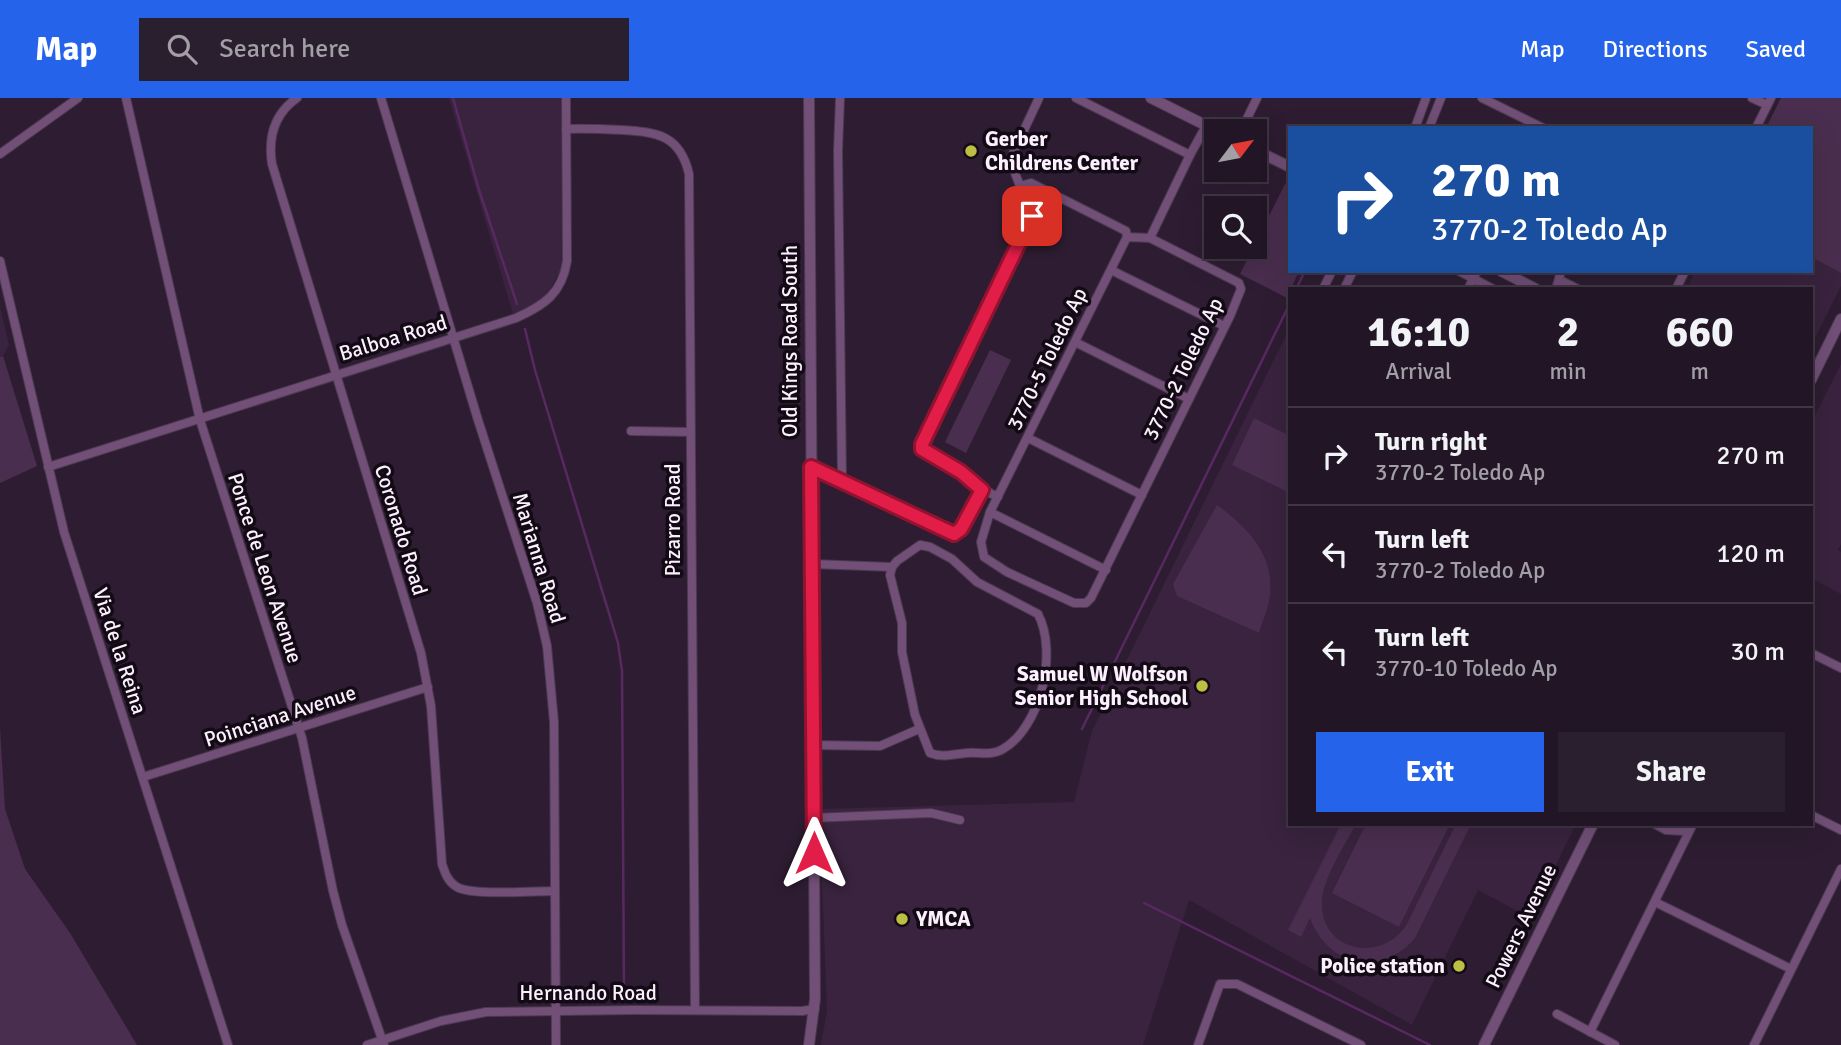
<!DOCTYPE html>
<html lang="en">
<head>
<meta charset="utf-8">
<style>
  :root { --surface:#221626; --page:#2a1f2e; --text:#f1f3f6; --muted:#a29fa7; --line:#3f3543; --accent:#2563eb }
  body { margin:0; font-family:Signika,sans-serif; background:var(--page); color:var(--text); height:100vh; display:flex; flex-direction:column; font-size:26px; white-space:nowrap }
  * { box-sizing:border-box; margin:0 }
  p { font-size:23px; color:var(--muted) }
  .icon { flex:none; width:38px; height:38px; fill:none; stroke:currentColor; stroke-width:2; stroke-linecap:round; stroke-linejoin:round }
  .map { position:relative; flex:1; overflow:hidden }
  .sheet { position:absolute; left:1288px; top:189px; width:525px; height:539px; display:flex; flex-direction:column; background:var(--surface); border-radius:0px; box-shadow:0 7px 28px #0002,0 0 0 2px var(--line) }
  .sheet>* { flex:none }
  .top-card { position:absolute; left:1288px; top:28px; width:525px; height:147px; border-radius:0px; box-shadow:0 7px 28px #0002,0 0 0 2px var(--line); background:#1a4fa0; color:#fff; overflow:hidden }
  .needle { width:46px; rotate:58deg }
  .buttons { position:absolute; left:1204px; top:21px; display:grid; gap:14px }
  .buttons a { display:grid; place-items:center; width:63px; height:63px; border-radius:0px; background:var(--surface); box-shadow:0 7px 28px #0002,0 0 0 2px var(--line); font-size:35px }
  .pin { position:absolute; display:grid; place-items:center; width:60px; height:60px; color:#fff; margin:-30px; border-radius:14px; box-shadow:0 4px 10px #0006 }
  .me { position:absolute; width:77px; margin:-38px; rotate:0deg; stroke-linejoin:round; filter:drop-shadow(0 0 5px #0008) }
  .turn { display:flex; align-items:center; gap:24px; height:147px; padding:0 28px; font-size:32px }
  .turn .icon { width:91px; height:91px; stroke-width:2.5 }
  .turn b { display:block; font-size:49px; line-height:60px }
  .eta { display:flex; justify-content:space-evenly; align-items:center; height:119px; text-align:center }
  .eta b { font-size:42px; font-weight:700; line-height:49px }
  .primary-button { display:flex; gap:14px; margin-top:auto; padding:14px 28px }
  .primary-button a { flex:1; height:80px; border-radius:0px; background:var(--accent); color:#fff; font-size:28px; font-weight:700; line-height:80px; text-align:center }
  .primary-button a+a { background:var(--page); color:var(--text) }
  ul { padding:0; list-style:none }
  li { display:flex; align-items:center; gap:21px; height:98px; padding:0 28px; border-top:2px solid var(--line) }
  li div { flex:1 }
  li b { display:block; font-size:26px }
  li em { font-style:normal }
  header { display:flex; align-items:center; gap:42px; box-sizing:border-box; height:98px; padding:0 35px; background:var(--accent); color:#fff }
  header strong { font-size:33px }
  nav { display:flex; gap:38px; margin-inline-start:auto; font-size:24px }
  .search { width:490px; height:63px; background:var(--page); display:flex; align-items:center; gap:18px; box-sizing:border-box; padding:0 24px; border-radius:0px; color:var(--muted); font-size:26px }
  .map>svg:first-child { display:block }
  .built { fill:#39233e }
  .green { fill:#4a2e4f }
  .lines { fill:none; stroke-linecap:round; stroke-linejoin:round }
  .stream { stroke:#582961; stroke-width:2.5 }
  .minor-casing { stroke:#4b3a4f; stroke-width:10 }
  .tertiary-casing { stroke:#4b3a4f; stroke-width:12 }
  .minor { stroke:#714f77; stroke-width:8 }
  .tertiary { stroke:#714f77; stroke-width:10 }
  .route-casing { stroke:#92132f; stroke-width:18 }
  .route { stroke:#e11d48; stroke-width:12 }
  .poi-dot { fill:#bcbf44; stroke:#120a14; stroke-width:2.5 }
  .labels { text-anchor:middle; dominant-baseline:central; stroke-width:7; stroke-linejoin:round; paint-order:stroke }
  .poi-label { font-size:21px; font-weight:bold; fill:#fceffe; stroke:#120a14; text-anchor:start }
  .street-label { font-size:21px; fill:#fceffe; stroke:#120a14 }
</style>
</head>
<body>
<header>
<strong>Map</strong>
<div class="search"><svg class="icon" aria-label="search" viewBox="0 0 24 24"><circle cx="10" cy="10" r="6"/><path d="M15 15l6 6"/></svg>Search here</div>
<nav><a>Map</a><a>Directions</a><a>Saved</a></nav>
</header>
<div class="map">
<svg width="1841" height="947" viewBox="0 0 1841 947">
  <rect width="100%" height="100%" fill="#2e1d32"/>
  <g class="built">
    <polygon points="449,0 561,0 562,170 543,203 513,216"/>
    <polygon points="1811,159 1841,175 1841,188 1811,248 1811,191 1687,191 1695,173 1811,173"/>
    <polygon points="0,208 9,247 3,258 0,259"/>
    <polygon points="1290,229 1290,726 1576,726 1530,820 1478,792 1412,927 1189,802 1143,947 821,947 827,912 819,711 1074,704 1092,633"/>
    <polygon points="1841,266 1841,446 1838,452 1841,454 1841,496 1811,480 1811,325"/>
  </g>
  <g class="green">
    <polygon points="1781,0 1841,0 1841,175 1811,159 1811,30 1766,30"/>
    <polygon points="1285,86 1290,88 1290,173 1299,173 1287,200 1240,176"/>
    <polygon points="990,252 1011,262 966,355 945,344"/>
    <polygon points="3,258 37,368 0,385 0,259"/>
    <polygon points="1254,320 1290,338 1290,395 1232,367"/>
    <path d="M1217 407C1249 431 1277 458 1269 503 1267 514 1262 524 1259 535L1177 498 1173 486Z"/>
    <polygon points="0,630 5,711 25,771 70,835 137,947 0,947"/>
    <path d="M1341 726H1356C1345 747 1321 783 1322 806 1322 855 1383 865 1407 826L1456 726H1471L1415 840C1381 881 1328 868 1310 820L1301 839 1288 832Z"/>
    <polygon points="1366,726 1450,726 1399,829 1332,795"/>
  </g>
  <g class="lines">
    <g class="stream">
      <polyline points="453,0 479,92 517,206"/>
      <polyline points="1289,84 1290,84"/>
      <polyline points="1296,191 1305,173"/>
      <polyline points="525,231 535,272 618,545 622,573 624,895"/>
      <polyline points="1082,631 1290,205"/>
      <polyline points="1144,805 1430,947"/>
    </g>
    <defs>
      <g id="minor">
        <polyline points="126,0 200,322 302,640 333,793 342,827 384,947"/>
        <path d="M297 0C274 16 268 40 272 66L421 555 431 608 442 766C445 775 448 784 457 789 472 798 534 793 555 793"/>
        <polyline points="381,0 478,322 537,505 547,548 554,624 556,947"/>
        <polyline points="840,0 838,53 842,383"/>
        <polyline points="1076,0 1190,57 1150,140"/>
        <polyline points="1482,0 1543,30"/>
        <polyline points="1752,0 1767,7"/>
        <polyline points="1415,30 1426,0"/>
        <polyline points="1429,30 1441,0"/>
        <polyline points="1756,30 1771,0"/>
        <path d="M566 31C585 30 604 31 622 32 657 34 680 37 689 76L695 912"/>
        <polyline points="1241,33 1257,0"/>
        <polyline points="0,56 78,0"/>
        <polyline points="1190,57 1206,28"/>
        <polyline points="1020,88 1010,62 1039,0"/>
        <polyline points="0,163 64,434 228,947"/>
        <polyline points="1111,172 1224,228"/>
        <polyline points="1459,173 1493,191"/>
        <polyline points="1560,182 1578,191"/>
        <polyline points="1323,191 1332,173"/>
        <polyline points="1344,191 1353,173"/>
        <polyline points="1468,191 1477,173"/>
        <polyline points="1556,191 1561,173"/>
        <polyline points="1676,191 1685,173"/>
        <polyline points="1075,244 1189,301"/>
        <polyline points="631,333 690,334"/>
        <polyline points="1028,340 1142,397"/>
        <polyline points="811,368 954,436 961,431 982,392"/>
        <path d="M48 369 516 220C545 207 562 195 567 163L566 0"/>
        <path d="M998 399C980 391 976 385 961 374 949 365 934 360 922 351V346L1032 118 1020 88 1031 85 1126 133 1127 139 1150 140 1239 185 1241 191 1230 218 1091 500 1086 505H1074L1007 474 984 459 981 444 990 414 1127 139"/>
        <polyline points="990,414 1106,472"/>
        <path d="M920 447 930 449 952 461 977 484 1038 516C1058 554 1041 629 1003 651 992 658 979 654 967 655 953 656 942 660 930 655L915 617 902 554V525L890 477 892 469 897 463Z"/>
        <polyline points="812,466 892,469"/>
        <polyline points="1811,555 1841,570"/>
        <polyline points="813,647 880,648 919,631"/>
        <polyline points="143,679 428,589"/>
        <polyline points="1811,717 1841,732"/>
        <polyline points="813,720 931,715 960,722"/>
        <polyline points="1655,726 1666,732 1683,733"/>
        <polyline points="1655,804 1791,871"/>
        <polyline points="1557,916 1615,947"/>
        <polyline points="1590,934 1693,726"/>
        <polyline points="367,947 441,923 486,914 634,912 802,913 815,911"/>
        <polyline points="1198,947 1220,886 1237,886 1361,947"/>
        <polyline points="1754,947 1841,771"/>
      </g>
      <g id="tertiary">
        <polyline points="809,0 815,901 809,947"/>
        <polyline points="1151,0 1217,33"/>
        <polyline points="1255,52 1290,69"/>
        <polyline points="1501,173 1536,191"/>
        <polyline points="1811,282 1841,221"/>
        <polyline points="1484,947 1593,726"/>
      </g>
    </defs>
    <use href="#minor" class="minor-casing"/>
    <use href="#tertiary" class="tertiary-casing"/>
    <use href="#minor" class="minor"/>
    <use href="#tertiary" class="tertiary"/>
  </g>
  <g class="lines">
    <defs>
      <polyline id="route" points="814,755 811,369 954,436 961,431 982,392 961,374 922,351 922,346 1032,118"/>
    </defs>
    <use href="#route" class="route-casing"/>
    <use href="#route" class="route"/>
  </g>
  <g class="poi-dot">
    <circle cx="971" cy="53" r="7"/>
    <circle cx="1202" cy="588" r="7"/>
    <circle cx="902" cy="821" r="7"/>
    <circle cx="1459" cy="868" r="7"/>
  </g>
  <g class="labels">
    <g class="poi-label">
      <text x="985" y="41">Gerber<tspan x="985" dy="24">Childrens Center</tspan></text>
      <text x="1188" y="576" text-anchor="end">Samuel W Wolfson<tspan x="1188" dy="24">Senior High School</tspan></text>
      <text x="916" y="821">YMCA</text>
      <text x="1445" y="868" text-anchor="end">Police station</text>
    </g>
    <g class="street-label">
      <text transform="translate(393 240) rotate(-17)">Balboa Road</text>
      <text transform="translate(790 243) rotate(-90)">Old Kings Road South</text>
      <text transform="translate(1047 261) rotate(-64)">3770-5 Toledo Ap</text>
      <text transform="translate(1183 271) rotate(-64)">3770-2 Toledo Ap</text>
      <text transform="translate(673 422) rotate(-90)">Pizarro Road</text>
      <text transform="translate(401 432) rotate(73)">Coronado Road</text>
      <text transform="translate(539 460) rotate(73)">Marianna Road</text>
      <text transform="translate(265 470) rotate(72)">Ponce de Leon Avenue</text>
      <text transform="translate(120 553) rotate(72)">Via de la Reina</text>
      <text transform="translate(280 618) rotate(-18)">Poinciana Avenue</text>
      <text transform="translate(1521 828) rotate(-64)">Powers Avenue</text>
      <text x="588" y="895">Hernando Road</text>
    </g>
  </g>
</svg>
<div class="buttons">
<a><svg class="needle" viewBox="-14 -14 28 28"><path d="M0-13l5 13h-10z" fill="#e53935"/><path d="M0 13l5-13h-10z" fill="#a29fa7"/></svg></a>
<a><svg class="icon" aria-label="search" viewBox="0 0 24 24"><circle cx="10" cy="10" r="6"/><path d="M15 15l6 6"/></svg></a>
</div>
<div class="pin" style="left:1032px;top:118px;background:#d93025"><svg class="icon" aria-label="arrive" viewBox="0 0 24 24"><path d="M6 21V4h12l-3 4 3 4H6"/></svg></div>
<svg class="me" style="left:814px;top:755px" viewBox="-20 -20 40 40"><path d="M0-17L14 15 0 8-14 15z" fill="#e11d48" stroke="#fff" stroke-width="4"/></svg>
<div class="top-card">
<div class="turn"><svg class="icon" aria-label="right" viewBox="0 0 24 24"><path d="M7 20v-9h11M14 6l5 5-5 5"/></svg><div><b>270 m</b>3770-2 Toledo Ap</div></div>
</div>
<section class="sheet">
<div class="eta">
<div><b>16:10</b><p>Arrival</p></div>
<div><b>2</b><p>min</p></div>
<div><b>660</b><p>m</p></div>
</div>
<ul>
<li><svg class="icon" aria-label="right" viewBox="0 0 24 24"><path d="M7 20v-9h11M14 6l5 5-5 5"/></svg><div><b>Turn right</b><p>3770-2 Toledo Ap</p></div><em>270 m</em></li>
<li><svg class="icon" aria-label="left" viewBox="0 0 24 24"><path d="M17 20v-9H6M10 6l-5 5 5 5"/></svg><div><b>Turn left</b><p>3770-2 Toledo Ap</p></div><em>120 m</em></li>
<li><svg class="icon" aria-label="left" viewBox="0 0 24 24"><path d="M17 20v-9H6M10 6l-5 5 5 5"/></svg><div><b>Turn left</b><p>3770-10 Toledo Ap</p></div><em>30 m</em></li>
</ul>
<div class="primary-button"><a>Exit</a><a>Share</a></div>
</section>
</div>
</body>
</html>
